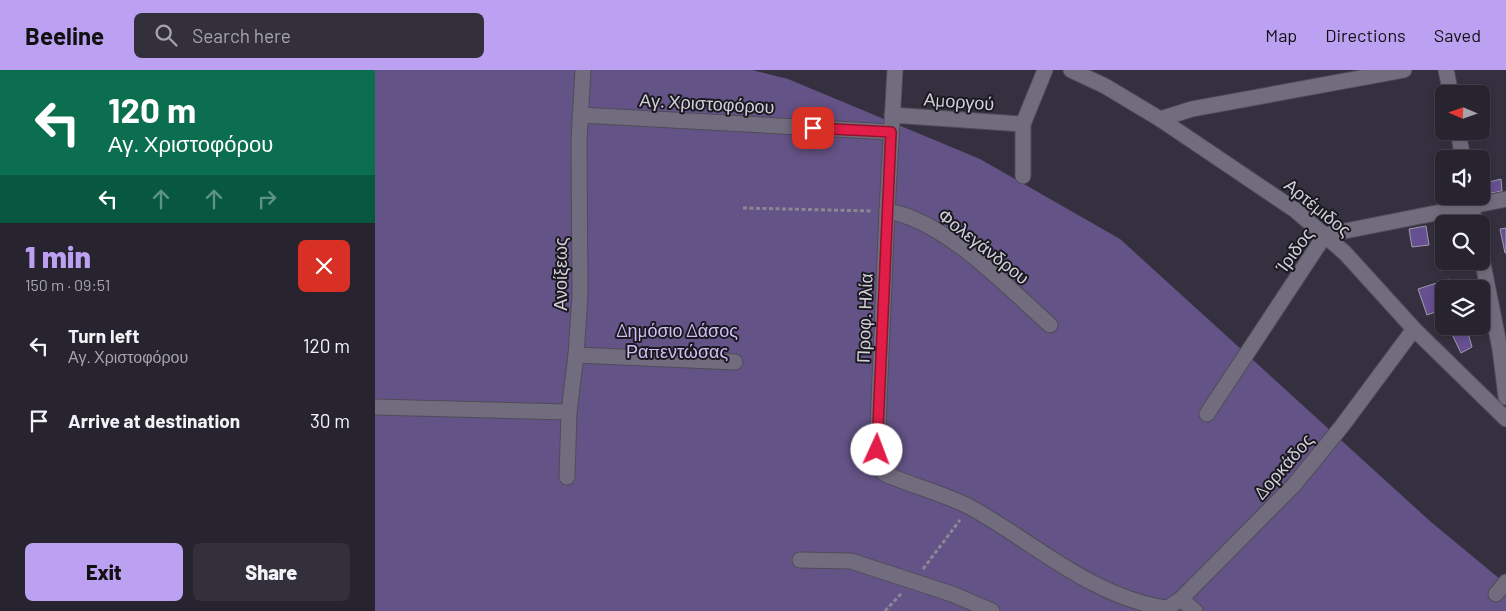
<!DOCTYPE html>
<html lang="en">
<head>
<meta charset="utf-8">
<style>
  :root { --surface:#28242f; --page:#34303b; --text:#f1f3f6; --muted:#a5a4aa; --line:#44414b; --accent:#bca0f2 }
  body { margin:0; font-family:Barlow,sans-serif; background:var(--page); color:var(--text); height:100vh; display:flex; flex-direction:column; font-size:19px; white-space:nowrap }
  * { box-sizing:border-box; margin:0 }
  p { font-size:16px; color:var(--muted) }
  .icon { flex:none; width:28px; height:28px; fill:none; stroke:currentColor; stroke-width:2; stroke-linecap:round; stroke-linejoin:round }
  .map { position:relative; flex:1; overflow:hidden }
  .panel { display:flex; flex-direction:column; background:var(--surface); width:375px }
  .panel>* { flex:none }
  .hud { background:#0b6e4f; color:#fff; overflow:hidden }
  .needle { width:32px; rotate:272deg }
  .fabs { position:absolute; left:1060px; top:15px; display:grid; gap:10px }
  .fabs a { display:grid; place-items:center; width:55px; height:55px; border-radius:8px; background:var(--surface); box-shadow:0 2px 8px #0003,0 0 0 1px var(--line); font-size:25px }
  .pin { position:absolute; display:grid; place-items:center; width:42px; height:42px; color:#fff; margin:-21px; border-radius:10px; box-shadow:0 2px 8px #0006 }
  .me { position:absolute; width:55px; margin:-28px; rotate:2deg; stroke-linejoin:round; filter:drop-shadow(0 0 4px #0008) }
  .turn { display:flex; align-items:center; gap:18px; height:105px; padding:0 25px; font-size:22px }
  .turn .icon { width:65px; height:65px; stroke-width:2.5 }
  .turn b { display:block; font-size:35px; line-height:42px }
  .lanes { display:flex; align-items:center; height:48px; padding:0 25px; background:#0003; justify-content:center; gap:25px; direction:ltr }
  .lanes .off { opacity:.35 }
  .round { display:grid; place-items:center; flex:none; width:52px; height:52px; border-radius:8px; background:var(--page) }
  .headline { display:flex; align-items:center; justify-content:space-between; height:85px; padding:0 25px }
  h1 { font-size:30px; font-weight:800; line-height:38px; color:var(--accent) }
  .primary-button { display:flex; gap:10px; margin-top:auto; padding:10px 25px }
  .primary-button a { flex:1; height:58px; border-radius:8px; background:var(--accent); color:#111; font-size:20px; font-weight:800; line-height:58px; text-align:center }
  .primary-button a+a { background:var(--page); color:var(--text) }
  ul { padding:0; list-style:none }
  li { display:flex; align-items:center; gap:15px; height:75px; padding:0 25px }
  li div { flex:1 }
  li b { display:block; font-size:19px }
  li em { font-style:normal }
  header { display:flex; align-items:center; gap:30px; box-sizing:border-box; height:70px; padding:0 25px; background:var(--accent); color:#111 }
  header strong { font-size:24px }
  nav { display:flex; gap:28px; margin-inline-start:auto; font-size:18px }
  .search { width:350px; height:45px; background:var(--page); display:flex; align-items:center; gap:12px; box-sizing:border-box; padding:0 18px; border-radius:8px; color:var(--muted); font-size:19px }
  main { display:flex; flex:1; min-height:0 }
  .map>svg:first-child { display:block }
  .green { fill:#645386 }
  .building { fill:#675092; stroke:#9f9aac }
  .lines { fill:none; stroke-linecap:round; stroke-linejoin:round }
  .minor-casing { stroke:#4f4c58; stroke-width:17 }
  .path { stroke:#8b8793; stroke-width:3; stroke-dasharray:4 2.5; stroke-linecap:butt }
  .minor { stroke:#726d7e; stroke-width:15 }
  .route-casing { stroke:#92132f; stroke-width:12 }
  .route { stroke:#e11d48; stroke-width:9 }
  .labels { text-anchor:middle; dominant-baseline:central; stroke-width:4; stroke-linejoin:round; paint-order:stroke }
  .street-label { font-size:18px; fill:#d2d0d9; stroke:#1b1920 }
  .park-label { font-size:18px; fill:#d0bef7; stroke:#1b1920 }
</style>
</head>
<body>
<header>
<strong>Beeline</strong>
<div class="search"><svg class="icon" aria-label="search" viewBox="0 0 24 24"><circle cx="10" cy="10" r="6"/><path d="M15 15l6 6"/></svg>Search here</div>
<nav><a>Map</a><a>Directions</a><a>Saved</a></nav>
</header>
<main>
<section class="panel">
<div class="hud">
<div class="turn"><svg class="icon" aria-label="left" viewBox="0 0 24 24"><path d="M17 20v-9H6M10 6l-5 5 5 5"/></svg><div><b>120 m</b>Αγ. Χριστοφόρου</div></div>
<div class="lanes"><svg class="icon" aria-label="left" viewBox="0 0 24 24"><path d="M17 20v-9H6M10 6l-5 5 5 5"/></svg><svg class="icon off" aria-label="ahead" viewBox="0 0 24 24"><path d="M12 20V5M6 11l6-6 6 6"/></svg><svg class="icon off" aria-label="ahead" viewBox="0 0 24 24"><path d="M12 20V5M6 11l6-6 6 6"/></svg><svg class="icon off" aria-label="right" viewBox="0 0 24 24"><path d="M7 20v-9h11M14 6l5 5-5 5"/></svg></div>
</div>
<div class="headline"><div><h1>1 min</h1><p>150 m · 09:51</p></div><a class="round" style="background:#d93025;color:#fff"><svg class="icon" aria-label="close" viewBox="0 0 24 24"><path d="M6 6l12 12M18 6L6 18"/></svg></a></div>
<ul>
<li><svg class="icon" aria-label="left" viewBox="0 0 24 24"><path d="M17 20v-9H6M10 6l-5 5 5 5"/></svg><div><b>Turn left</b><p>Αγ. Χριστοφόρου</p></div><em>120 m</em></li>
<li><svg class="icon" aria-label="arrive" viewBox="0 0 24 24"><path d="M6 21V4h12l-3 4 3 4H6"/></svg><div><b>Arrive at destination</b></div><em>30 m</em></li>
</ul>
<div class="primary-button"><a>Exit</a><a>Share</a></div>
</section>
<div class="map">
<svg width="1131" height="541" viewBox="0 0 1131 541">
  <rect width="100%" height="100%" fill="#35303f"/>
  <polygon class="green" points="0,0 377,0 413,9 605,89 745,169 1056,452 1131,514 1131,541 0,541"/>
  <g class="building">
    <polygon points="1126,109 1127,121 1106,125 1106,114"/>
    <polygon points="1051,156 1054,175 1037,177 1034,159"/>
    <polygon points="1131,158 1131,183 1130,183 1125,159"/>
    <polygon points="1069,174 1069,191 1084,191 1085,196 1065,200 1061,176"/>
    <polygon points="1074,209 1076,219 1069,219 1069,239 1052,245 1043,219"/>
    <polygon points="1083,256 1091,256 1097,277 1086,283 1075,260"/>
  </g>
  <g class="lines">
    <defs>
      <g id="minor">
        <path d="M520 0 512 141 502 380 504 398 510 404C538 416 567 423 595 437 660 473 714 525 789 538"/>
        <polyline points="696,0 730,16 785,49 920,140 970,183 1039,259 1131,349"/>
        <polyline points="1071,0 1076,24"/>
        <polyline points="205,45 516,62"/>
        <polyline points="517,45 648,54"/>
        <polyline points="785,49 817,39 1029,0"/>
        <polyline points="1083,61 1088,89"/>
        <polyline points="648,106 648,54 670,0"/>
        <polyline points="1095,126 1100,154"/>
        <path d="M512 141C570 150 631 216 675 255"/>
        <polyline points="1106,184 1125,279 1131,327"/>
        <polyline points="201,285 360,292"/>
        <polyline points="0,337 194,342"/>
        <polyline points="832,344 950,165 1131,129"/>
        <polyline points="192,407 194,342 201,285 205,226 204,70 208,0"/>
        <polyline points="425,490 476,491 577,524 617,541"/>
        <polyline points="1121,524 1131,512"/>
        <polyline points="806,529 820,541"/>
        <polyline points="788,541 806,529 919,415 967,356 1039,259"/>
      </g>
    </defs>
    <use href="#minor" class="minor-casing"/>
    <g class="path">
      <polyline points="368,138 498,141"/>
      <polyline points="548,499 585,450"/>
      <polyline points="510,541 526,524"/>
    </g>
    <use href="#minor" class="minor"/>
  </g>
  <g class="lines">
    <defs>
      <polyline id="route" points="438,58 516,62 502,380"/>
    </defs>
    <use href="#route" class="route-casing"/>
    <use href="#route" class="route"/>
  </g>
  <g class="labels">
    <g class="street-label">
      <text transform="translate(584 31) rotate(4)">Αμοργού</text>
      <text transform="translate(332 33) rotate(3)">Αγ. Χριστοφόρου</text>
      <text transform="translate(943 137) rotate(39)">Αρτέμιδος</text>
      <text transform="translate(609 176) rotate(38)">Φολεγάνδρου</text>
      <text transform="translate(919 180) rotate(-54)">Ίριδος</text>
      <text transform="translate(185 204) rotate(-90)">Ανοίξεως</text>
      <text transform="translate(489 248) rotate(-88)">Προφ. Ηλία</text>
      <text transform="translate(908 396) rotate(-49)">Δορκάδος</text>
    </g>
    <g class="park-label">
      <text x="302" y="260">Δημόσιο Δάσος<tspan x="302" dy="21">Ραπεντώσας</tspan></text>
    </g>
  </g>
</svg>
<div class="fabs">
<a><svg class="needle" viewBox="-14 -14 28 28"><path d="M0-13l5 13h-10z" fill="#e53935"/><path d="M0 13l5-13h-10z" fill="#a5a4aa"/></svg></a>
<a><svg class="icon" aria-label="sound" viewBox="0 0 24 24"><path d="M4 9h4l5-4v14l-5-4H4zM17 9q2 3 0 6"/></svg></a>
<a><svg class="icon" aria-label="search" viewBox="0 0 24 24"><circle cx="10" cy="10" r="6"/><path d="M15 15l6 6"/></svg></a>
<a><svg class="icon" aria-label="layers" viewBox="0 0 24 24"><path d="M12 4l9 5-9 5-9-5zM3 14l9 5 9-5"/></svg></a>
</div>
<div class="pin" style="left:438px;top:58px;background:#d93025"><svg class="icon" aria-label="arrive" viewBox="0 0 24 24"><path d="M6 21V4h12l-3 4 3 4H6"/></svg></div>
<svg class="me" style="left:502px;top:380px" viewBox="-20 -20 40 40"><circle r="19" fill="#fff"/><path d="M0-13L10 11 0 6-10 11z" fill="#e11d48"/></svg>
</div>
</main>
</body>
</html>
